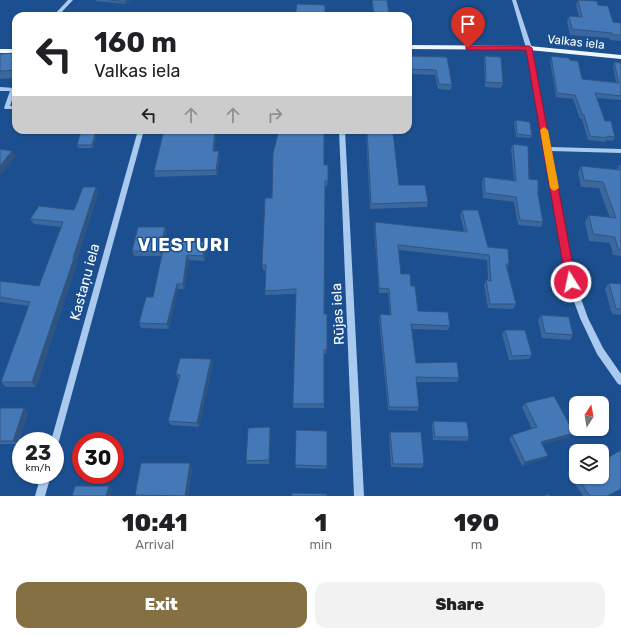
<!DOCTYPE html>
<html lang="en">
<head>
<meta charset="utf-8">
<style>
  :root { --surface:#fff; --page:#f2f2f2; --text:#202124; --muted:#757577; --accent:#847042 }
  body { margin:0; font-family:Rubik,sans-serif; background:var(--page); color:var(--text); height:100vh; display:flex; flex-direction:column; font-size:15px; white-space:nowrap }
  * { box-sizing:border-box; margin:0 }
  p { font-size:13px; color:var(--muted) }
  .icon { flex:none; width:22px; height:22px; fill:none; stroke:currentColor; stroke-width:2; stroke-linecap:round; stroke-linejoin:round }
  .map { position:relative; height:496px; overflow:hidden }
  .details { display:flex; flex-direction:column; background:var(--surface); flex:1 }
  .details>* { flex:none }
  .guide { position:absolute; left:12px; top:12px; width:400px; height:122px; border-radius:12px; box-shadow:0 1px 3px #0004; background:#fff; color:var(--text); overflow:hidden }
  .needle { width:26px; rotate:11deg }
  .buttons { position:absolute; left:569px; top:396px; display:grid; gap:8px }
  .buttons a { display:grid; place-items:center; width:40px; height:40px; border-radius:8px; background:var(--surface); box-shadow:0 1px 3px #0004; font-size:20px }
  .speed { position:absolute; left:12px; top:432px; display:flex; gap:8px; font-size:20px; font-weight:700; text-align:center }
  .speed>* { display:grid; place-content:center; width:52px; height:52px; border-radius:50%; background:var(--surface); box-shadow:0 1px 3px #0004; line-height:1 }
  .speed small { font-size:10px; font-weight:400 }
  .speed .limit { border:6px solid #d22; background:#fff; color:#111 }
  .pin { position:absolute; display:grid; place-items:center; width:34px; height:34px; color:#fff; margin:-41px -17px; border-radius:50% 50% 50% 0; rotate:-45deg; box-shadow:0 0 4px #0007 }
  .pin .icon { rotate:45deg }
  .me { position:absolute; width:44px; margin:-22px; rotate:350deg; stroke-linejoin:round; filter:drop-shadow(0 0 3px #0008) }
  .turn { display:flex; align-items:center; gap:14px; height:84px; padding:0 16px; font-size:18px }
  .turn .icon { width:52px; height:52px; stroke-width:2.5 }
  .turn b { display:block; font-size:28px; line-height:34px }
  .lanes { display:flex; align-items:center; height:38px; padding:0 16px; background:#0003; justify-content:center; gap:20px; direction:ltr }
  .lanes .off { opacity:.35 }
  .eta { display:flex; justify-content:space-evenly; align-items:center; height:68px; text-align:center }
  .eta b { font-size:24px; font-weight:800; line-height:28px }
  .button { display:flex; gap:8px; margin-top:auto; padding:8px 16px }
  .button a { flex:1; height:46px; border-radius:12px; background:var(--accent); color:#fff; font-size:16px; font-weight:800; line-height:46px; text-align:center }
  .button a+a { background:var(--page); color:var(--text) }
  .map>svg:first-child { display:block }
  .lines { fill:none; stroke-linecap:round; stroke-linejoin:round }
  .minor { fill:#a9c9ee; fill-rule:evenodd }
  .major { fill:#f0f6ff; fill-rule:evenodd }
  .wall { fill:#3a679d }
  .shaded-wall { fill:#305480 }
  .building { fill:#4478b7; stroke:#305480 }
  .route { fill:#e11d48; stroke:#92132f }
  .slow { fill:#f59e0b }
  .labels { text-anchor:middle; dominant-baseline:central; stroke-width:3; stroke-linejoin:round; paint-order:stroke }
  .far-street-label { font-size:12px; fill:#fff; stroke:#1b4f8f }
  .street-label { font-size:14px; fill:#fff; stroke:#1b4f8f }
  .district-label { font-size:18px; font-weight:bold; letter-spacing:1px; fill:#fff; stroke:#1b4f8f }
</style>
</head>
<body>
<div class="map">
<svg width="621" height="496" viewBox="0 0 621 496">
  <rect width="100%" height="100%" fill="#1b4f8f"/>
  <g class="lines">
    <g class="minor">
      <polygon points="68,0 73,0 58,16 53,16"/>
      <polygon points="512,0 516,0 532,48 550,147 621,149 621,153 551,151 575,282 588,318 603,348 621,374 621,385 618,384 597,354 580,318 567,282 526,48"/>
      <polygon points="0,87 15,88 16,89 10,106 16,105 16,109 5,109 4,108 10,91 0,91"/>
      <polygon points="138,130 144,130 59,441 58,444 55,445 55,441 51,441"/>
      <polygon points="339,130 345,130 364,496 354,496"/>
      <polygon points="41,475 51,475 45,496 35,496"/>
    </g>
    <g class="major">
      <polygon points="408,45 529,46 621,55 621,59 529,50 408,49"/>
      <rect x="0" y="49" width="16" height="4"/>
    </g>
  </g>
  <g class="wall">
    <polygon points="96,0 130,0 126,4 96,1"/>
    <polygon points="372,0 387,0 389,14 389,16 374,16"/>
    <polygon points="578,0 586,0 598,5 613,22 621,23 621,41 610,40 609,38 570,35 567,22 569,16 579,17 576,5"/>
    <polygon points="16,53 16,78 0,79 0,54"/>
    <polygon points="408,56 447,57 452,85 451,90 438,89 435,75 408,74"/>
    <polygon points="485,56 503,83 501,88 485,87 484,61"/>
    <polygon points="551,56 570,60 582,79 616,82 613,66 614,62 621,63 621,100 596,98 605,121 615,137 613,141 606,140 605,142 588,140 582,119 580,119 573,99 556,97 550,60"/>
    <polygon points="516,120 532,136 531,138 516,137 514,123"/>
    <polygon points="159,130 217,130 214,151 220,156 217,175 155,177 154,171 164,131 160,131"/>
    <polygon points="364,130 388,130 399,185 428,202 427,207 370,209 366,133 365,133"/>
    <polygon points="96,131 97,133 93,148 78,148 77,145"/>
    <polygon points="513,144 529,179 538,194 543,222 541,227 518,225 514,202 483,198 482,182 484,177 514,180 511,149"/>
    <polygon points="324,165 328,181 327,186 325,186 324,314 327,350 326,354 324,354 324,408 293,408 296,294 265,295 265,270 263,270 262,265 272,198"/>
    <polygon points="619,165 621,165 621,256 613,255 610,243 589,241 585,222 589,215 610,218 599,188 581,187 578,173 581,166 616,170"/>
    <polygon points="96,187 98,193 76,262 77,263 36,387 6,387 1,382 29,306 0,302 0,281 39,286 61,227 34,224 30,219 74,210"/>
    <polygon points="462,210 488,247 509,264 507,268 516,304 513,309 488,308 484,285 486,280 488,280 487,260 399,250 401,274 411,286 418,311 450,326 448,330 412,329 416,363 459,378 457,382 416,382 419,407 417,411 388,410 379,319 380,314 390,315 388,293 379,293 374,227 375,222 464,231 460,215"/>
    <polygon points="165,227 166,232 161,256 134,256 132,251"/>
    <polygon points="165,240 206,242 207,247 205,261 189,260 184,289 178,289 169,329 141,328 139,323 153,297"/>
    <polygon points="609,283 621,284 621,315 612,314 605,289"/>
    <polygon points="541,315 573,335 570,340 542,338 538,320"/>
    <polygon points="505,330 532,355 529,359 509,360 502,334"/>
    <polygon points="213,363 199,427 171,425 168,421 179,379 178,379 176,374"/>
    <polygon points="525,403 570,437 542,444 548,456 544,459 522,466 509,439 512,435 532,429 522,407"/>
    <polygon points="0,408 24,408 28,413 18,444 0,444"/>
    <polygon points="433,421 469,437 467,441 433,440 432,425"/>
    <polygon points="271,431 269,464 247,464 246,461"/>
    <polygon points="390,432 424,464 422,468 391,467 389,436"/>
    <polygon points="295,465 327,466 326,469 296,468"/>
    <polygon points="192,467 188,496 136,496 135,495"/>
    <polygon points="576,467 576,477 602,477 609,496 583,496 567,472 572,469"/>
  </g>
  <g class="shaded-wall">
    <polygon points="127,0 130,0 126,4 125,2"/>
    <polygon points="215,130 217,130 214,156 213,151"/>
    <polygon points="96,131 97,133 93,148 92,145"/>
    <polygon points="12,151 16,156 0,176 0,166"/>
    <polygon points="219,151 220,156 217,175 216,170"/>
    <polygon points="96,187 98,193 76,262 77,263 36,387 32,382"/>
    <polygon points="165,227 166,232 161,256 160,251"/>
    <polygon points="206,242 207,247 205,261 203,256"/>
    <polygon points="187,255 189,260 184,289 183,284"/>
    <polygon points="177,284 178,289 169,329 167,324"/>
    <polygon points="211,359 213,363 199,427 197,423"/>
    <polygon points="24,408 28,413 18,444 13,441"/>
    <polygon points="270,427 271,431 269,464 269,460"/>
    <polygon points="574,433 570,437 537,445 541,442"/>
    <polygon points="548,456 544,459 522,466 525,462"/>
    <polygon points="190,463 192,467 188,496 185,496"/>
    <polygon points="109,486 112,489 110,496 106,496"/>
  </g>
  <g class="building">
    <polygon points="111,0 127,0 125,2"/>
    <polygon points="372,0 387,0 389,14 374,14"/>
    <polygon points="578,0 597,1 598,5 608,6 613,22 621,23 621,35 612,35 612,33 572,29 569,16 582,17"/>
    <polygon points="297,4 325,5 325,16 295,16"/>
    <polygon points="16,53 16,70 0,71 0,54"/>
    <polygon points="408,56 447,57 452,85 439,84 436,70 408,69"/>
    <polygon points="485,56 501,57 503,83 486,82"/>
    <polygon points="551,56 569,58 570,60 578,61 582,79 619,83 614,62 621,63 621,96 595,93 605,121 611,121 615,137 607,136 607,138 590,136 584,115 582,114 575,95 557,93"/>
    <polygon points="516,120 530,122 532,136 517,134"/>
    <polygon points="164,130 215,130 213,151 219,151 216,170 154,171"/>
    <polygon points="279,130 324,130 324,165 328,165 328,181 325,181 324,314 327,314 327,350 324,350 324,404 293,404 296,289 265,291 266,265 262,265 265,198 272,198 273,153"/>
    <polygon points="367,130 388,130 388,133 393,133 399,185 425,185 428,202 371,204"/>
    <polygon points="81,131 96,131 92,145 77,145"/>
    <polygon points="513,144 528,146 529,179 538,180 538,194 543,222 520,220 516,197 485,193 484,177 516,181"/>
    <polygon points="0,149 12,151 0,166"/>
    <polygon points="619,165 621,165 621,250 618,249 615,237 593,234 589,215 616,218 603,182 584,180 581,166 620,170"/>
    <polygon points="83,187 96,187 73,258 74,258 32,382 1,382 30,302 0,297 0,281 39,286 63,222 30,219 39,206 74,210"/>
    <polygon points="462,210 478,210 488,247 508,249 509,264 506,264 516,304 490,304 486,280 491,281 489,255 398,245 401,274 410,274 411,286 415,286 418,311 448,312 450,326 411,324 416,363 457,362 459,378 416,377 419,407 389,407 380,314 391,315 389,289 379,288 375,222 467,232"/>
    <polygon points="138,227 165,227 160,251 132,251"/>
    <polygon points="165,240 206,242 203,256 187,255 183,284 177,284 167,324 139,323 146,297 153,297"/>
    <polygon points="609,283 621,284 621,309 616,309"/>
    <polygon points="541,315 569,317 573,335 545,333"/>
    <polygon points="505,330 525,330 532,355 512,356"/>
    <polygon points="180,358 211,359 197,423 168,421 180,375 176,374"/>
    <polygon points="554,396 574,433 541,442 548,456 525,462 512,435 537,427 525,403"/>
    <polygon points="0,408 24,408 13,441 0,441"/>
    <polygon points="433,421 467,422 469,437 435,437"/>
    <polygon points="270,427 269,460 246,461 248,428"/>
    <polygon points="296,430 327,431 327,466 295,465"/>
    <polygon points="390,432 421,432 424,464 393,464"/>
    <polygon points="621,450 621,489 607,496 590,496 577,477 602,477 602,461"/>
    <polygon points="141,463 190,463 185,496 135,495"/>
    <polygon points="576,467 576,475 572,469"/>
    <polygon points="75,486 109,486 106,496 72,496"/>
    <polygon points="292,493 327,494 327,496 292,496"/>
    <polygon points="549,494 550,496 542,496"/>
  </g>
  <polygon class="route" points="466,46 529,46 532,48 576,282 574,285 567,285 566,282 526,50 468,50 466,49"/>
  <polygon class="slow" points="544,127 548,130 559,188 554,191 550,188 540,130"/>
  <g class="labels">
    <g class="far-street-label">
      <text transform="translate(576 42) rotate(6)">Valkas iela</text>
    </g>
    <g class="street-label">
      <text transform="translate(85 282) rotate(-75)">Kastaņu iela</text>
      <text transform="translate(338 314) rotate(-93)">Rūjas iela</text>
    </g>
    <g class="district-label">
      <text x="184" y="245">VIESTURI</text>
    </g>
  </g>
</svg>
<div class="buttons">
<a><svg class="needle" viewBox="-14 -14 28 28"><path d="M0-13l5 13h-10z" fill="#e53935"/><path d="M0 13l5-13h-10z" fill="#757577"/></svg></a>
<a><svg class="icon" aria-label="layers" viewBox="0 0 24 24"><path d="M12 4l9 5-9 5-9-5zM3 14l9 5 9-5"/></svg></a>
</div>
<div class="speed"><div>23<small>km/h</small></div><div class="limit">30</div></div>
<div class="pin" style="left:468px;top:48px;background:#d93025"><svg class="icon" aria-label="arrive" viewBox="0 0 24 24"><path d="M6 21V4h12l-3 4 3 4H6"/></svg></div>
<svg class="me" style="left:571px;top:282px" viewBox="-20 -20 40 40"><circle r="17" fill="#e11d48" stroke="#fff" stroke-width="3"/><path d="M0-11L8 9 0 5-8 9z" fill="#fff"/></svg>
<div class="guide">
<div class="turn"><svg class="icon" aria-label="left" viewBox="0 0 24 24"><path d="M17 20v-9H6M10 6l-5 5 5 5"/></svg><div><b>160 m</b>Valkas iela</div></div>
<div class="lanes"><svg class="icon" aria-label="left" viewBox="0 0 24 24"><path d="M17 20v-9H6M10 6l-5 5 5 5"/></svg><svg class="icon off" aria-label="ahead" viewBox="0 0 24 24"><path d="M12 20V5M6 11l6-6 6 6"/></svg><svg class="icon off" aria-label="ahead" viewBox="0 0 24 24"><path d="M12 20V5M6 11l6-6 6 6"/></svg><svg class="icon off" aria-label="right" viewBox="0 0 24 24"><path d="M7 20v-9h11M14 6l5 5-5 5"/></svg></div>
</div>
</div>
<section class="details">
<div class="eta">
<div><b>10:41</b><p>Arrival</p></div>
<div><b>1</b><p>min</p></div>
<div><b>190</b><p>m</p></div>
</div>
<div class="button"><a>Exit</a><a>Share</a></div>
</section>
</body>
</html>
